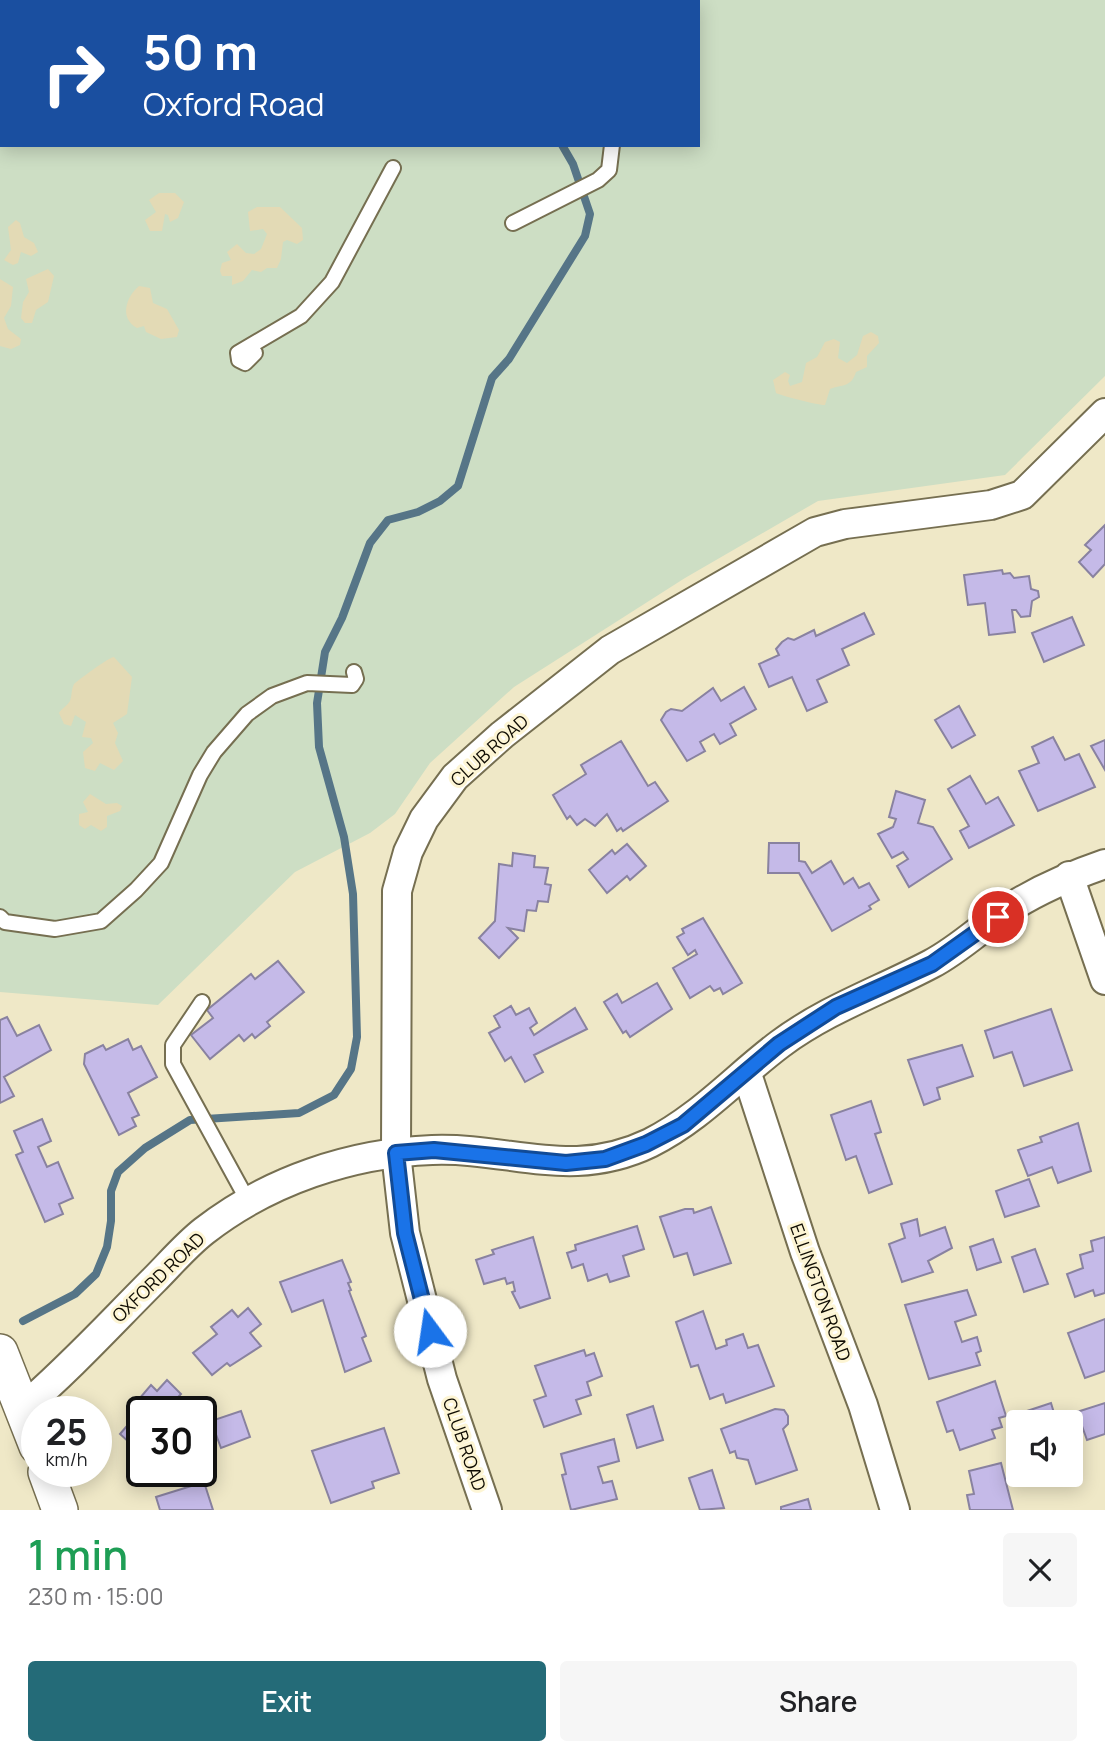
<!DOCTYPE html>
<html lang="en">
<head>
<meta charset="utf-8">
<style>
  :root { --surface:#fff; --page:#f6f6f6; --text:#202124; --muted:#757577; --accent:#246b78 }
  body { margin:0; font-family:Manrope,sans-serif; background:var(--page); color:var(--text); height:100vh; display:flex; flex-direction:column; font-size:26px; white-space:nowrap }
  * { box-sizing:border-box; margin:0 }
  p { font-size:23px; color:var(--muted) }
  .icon { flex:none; width:38px; height:38px; fill:none; stroke:currentColor; stroke-width:2; stroke-linecap:round; stroke-linejoin:round }
  .map { position:relative; height:1510px; overflow:hidden }
  .panel { display:flex; flex-direction:column; background:var(--surface); flex:1 }
  .panel>* { flex:none }
  .top-card { position:absolute; left:0px; top:0px; width:700px; height:147px; box-shadow:0 4px 18px #0003; background:#1a4fa0; color:#fff; overflow:hidden }
  .fabs { position:absolute; left:1006px; top:1410px; display:grid; gap:14px }
  .fabs a { display:grid; place-items:center; width:77px; height:77px; border-radius:7px; background:var(--surface); box-shadow:0 4px 18px #0003; font-size:35px }
  .speed { position:absolute; left:21px; top:1396px; display:flex; gap:14px; font-size:35px; font-weight:700; text-align:center }
  .speed>* { display:grid; place-content:center; width:91px; height:91px; border-radius:50%; background:var(--surface); box-shadow:0 4px 18px #0003; line-height:1 }
  .speed small { font-size:18px; font-weight:400 }
  .speed .limit { border:4px solid #111; border-radius:10px; background:#fff; color:#111 }
  .pin { position:absolute; display:grid; place-items:center; width:60px; height:60px; color:#fff; margin:-30px; border:4px solid #fff; border-radius:50%; box-shadow:0 2px 7px #0007 }
  .me { position:absolute; width:77px; margin:-38px; rotate:346deg; stroke-linejoin:round; filter:drop-shadow(0 0 5px #0008) }
  .turn { display:flex; align-items:center; gap:24px; height:147px; padding:0 28px; font-size:32px }
  .turn .icon { width:91px; height:91px; stroke-width:2.5 }
  .turn b { display:block; font-size:49px; line-height:60px }
  .round { display:grid; place-items:center; flex:none; width:74px; height:74px; border-radius:7px; background:var(--page) }
  .headline { display:flex; align-items:center; justify-content:space-between; height:119px; padding:0 28px }
  h1 { font-size:42px; font-weight:600; line-height:52px; color:#1e9e55 }
  .cta { display:flex; gap:14px; margin-top:auto; padding:14px 28px }
  .cta a { flex:1; height:80px; border-radius:7px; background:var(--accent); color:#fff; font-size:28px; font-weight:600; line-height:80px; text-align:center }
  .cta a+a { background:var(--page); color:var(--text) }
  .map>svg:first-child { display:block }
  .green { fill:#cddec4; fill-rule:evenodd }
  .sand { fill:#e3dab5 }
  .lines { fill:none; stroke-linecap:round; stroke-linejoin:round }
  .stream { stroke:#567587; stroke-width:8 }
  .building { fill:#c5bae8; stroke:#8982a0; stroke-width:2 }
  .service-casing { stroke:#766f51; stroke-width:18 }
  .minor-casing { stroke:#766f51; stroke-width:32 }
  .tertiary-casing { stroke:#766f51; stroke-width:38 }
  .service { stroke:#fff; stroke-width:14 }
  .minor { stroke:#fff; stroke-width:28 }
  .tertiary { stroke:#fff; stroke-width:35 }
  .route-casing { stroke:#114b97; stroke-width:18 }
  .route { stroke:#1a73e8; stroke-width:12 }
  .labels { text-anchor:middle; dominant-baseline:central; stroke-width:6; stroke-linejoin:round; paint-order:stroke }
  .street-label { font-size:18px; fill:#0f0c03; stroke:#fdf5d4 }
</style>
</head>
<body>
<div class="map">
<svg width="1105" height="1510" viewBox="0 0 1105 1510">
  <rect width="100%" height="100%" fill="#efe8c7"/>
  <path class="green" d="M0 0H1105V376L1005 475 818 501 685 578 514 687 430 763 395 814 370 833 295 872 158 1005 0 992ZM2 2H698V145H2Z"/>
  <g class="sand">
    <polygon points="175,193 184,202 178,218 170,222 168,215 165,214 162,231 150,231 145,220 156,212 149,200 159,193"/>
    <polygon points="280,207 302,228 303,240 297,244 287,240 283,242 281,259 277,268 267,268 261,272 252,270 243,281 232,285 232,276 222,276 220,271 222,263 231,260 227,252 237,244 246,253 254,254 261,249 267,234 263,229 250,231 248,212 257,207"/>
    <polygon points="16,220 20,223 24,237 34,243 38,252 31,256 21,252 18,263 13,265 4,260 11,250 8,227"/>
    <polygon points="48,269 54,276 48,302 36,310 32,323 25,323 21,318 23,302 29,292 26,279"/>
    <polygon points="0,279 13,287 11,306 4,318 8,329 21,339 20,345 11,349 0,346"/>
    <path d="M139 286 150 288 153 303 167 309 179 330 177 337 161 339 146 332 144 326 137 328C119 318 126 297 139 286Z"/>
    <path d="M871 332 878 336 879 343 867 356V367L856 372C851 388 842 384 830 389L825 405C821 406 779 395 776 393L773 380 785 372 790 375 788 381 790 386 802 382 806 363 817 357 825 342 834 339 840 342 838 358 847 363 857 355 863 336Z"/>
    <path d="M114 657 132 677 127 714 113 723 118 733 115 743 123 761 114 770 100 763 95 771 85 768 83 752 93 743 91 738 82 737 86 722 75 715 71 726 64 724 59 713C61 709 67 706 70 701 72 696 71 690 74 684 77 681 109 657 114 657Z"/>
    <polygon points="90,794 106,804 117,803 122,806 120,811 107,816 107,827 101,831 91,825 85,829 79,825 79,814 88,812 83,802"/>
  </g>
  <g class="lines">
    <g class="stream">
      <polyline points="563,2 564,0"/>
      <polyline points="23,1321 75,1294 96,1274 107,1247 111,1221 111,1191 118,1172 145,1148 190,1120 299,1113 334,1095 351,1069 357,1037 353,894 344,837 319,747 317,703 325,652 342,618 370,543 388,520 418,512 440,501 458,486 492,378 509,359 585,236 590,214 573,164 562,145"/>
    </g>
  </g>
  <g class="building">
    <polygon points="1105,525 1105,564 1093,577 1079,562 1091,550 1085,545"/>
    <polygon points="1002,570 1003,574 1010,573 1014,578 1029,576 1031,589 1038,591 1039,597 1032,601 1030,616 1021,617 1016,610 1012,610 1015,632 989,635 985,603 968,605 964,575"/>
    <polygon points="864,613 874,634 842,649 849,665 817,680 827,702 807,711 792,677 769,687 759,664 779,655 776,649 782,642 788,638 794,640 814,630 816,636"/>
    <polygon points="1072,617 1084,645 1044,662 1032,633"/>
    <polygon points="744,687 756,709 730,724 736,735 720,744 714,734 700,742 705,751 687,761 661,720 666,712 671,709 682,711 713,688 721,701"/>
    <polygon points="959,706 975,735 952,748 935,720"/>
    <polygon points="1053,737 1065,760 1079,754 1095,787 1038,811 1019,771 1039,763 1032,747"/>
    <polygon points="1105,740 1105,770 1091,746"/>
    <polygon points="621,741 648,786 655,782 668,801 623,831 621,828 617,831 607,814 595,826 585,819 577,825 570,816 567,819 553,795 586,774 581,765"/>
    <polygon points="970,776 986,804 998,797 1014,825 969,848 960,831 969,826 948,789"/>
    <polygon points="896,791 925,800 918,823 933,827 952,859 909,887 897,866 908,859 903,852 892,858 878,834 893,827 896,819 889,817"/>
    <polygon points="769,843 799,843 799,861 805,862 812,873 831,861 844,884 853,878 859,888 869,883 879,900 869,906 871,909 832,931 799,873 768,873"/>
    <polygon points="627,844 646,866 630,880 627,876 607,893 589,870 612,850 615,854"/>
    <polygon points="513,853 535,856 534,867 548,868 545,884 551,885 548,902 538,901 536,911 527,910 524,931 508,928 518,938 499,958 479,938 495,921 499,864 512,866"/>
    <polygon points="703,918 742,983 723,994 720,988 714,991 710,986 690,998 673,968 697,954 695,950 688,955 677,937 684,933 682,929"/>
    <polygon points="278,961 304,992 267,1022 270,1026 255,1038 252,1034 244,1041 239,1035 210,1059 191,1035 213,1018 207,1010 251,974 255,979"/>
    <polygon points="657,983 672,1009 630,1037 626,1031 623,1033 604,1002 617,994 622,1003"/>
    <polygon points="511,1006 516,1015 529,1008 537,1023 530,1028 534,1035 575,1008 587,1029 534,1055 543,1072 525,1082 511,1057 505,1061 489,1033 500,1027 494,1016"/>
    <polygon points="1051,1009 1072,1070 1024,1086 1012,1052 994,1058 985,1031"/>
    <polygon points="7,1017 17,1036 39,1025 51,1050 4,1077 14,1096 0,1103 0,1020"/>
    <polygon points="128,1039 133,1050 141,1046 157,1077 128,1093 139,1115 132,1118 136,1126 119,1135 84,1064 85,1054 103,1045 106,1050"/>
    <polygon points="962,1045 973,1076 937,1088 940,1099 924,1105 908,1060"/>
    <polygon points="871,1101 881,1132 875,1134 892,1184 869,1193 856,1156 846,1160 831,1115"/>
    <polygon points="42,1119 51,1141 38,1147 47,1167 58,1162 73,1198 59,1204 63,1214 45,1222 16,1155 23,1152 14,1131"/>
    <polygon points="1078,1123 1091,1171 1058,1183 1052,1167 1028,1176 1018,1150 1042,1142 1040,1137"/>
    <polygon points="1029,1179 1039,1206 1005,1217 996,1191"/>
    <polygon points="711,1207 731,1263 694,1275 687,1253 674,1257 660,1217 685,1209 693,1209 694,1213"/>
    <polygon points="917,1219 920,1236 945,1227 952,1248 928,1261 933,1272 902,1282 889,1244 905,1238 901,1224"/>
    <polygon points="637,1226 644,1249 623,1256 629,1276 610,1282 607,1274 588,1281 583,1264 572,1268 567,1253 576,1250 575,1245"/>
    <polygon points="533,1237 550,1298 520,1308 512,1292 515,1291 513,1282 507,1284 505,1278 484,1284 476,1260 494,1254 492,1250"/>
    <polygon points="1105,1237 1105,1293 1095,1296 1093,1290 1075,1297 1067,1274 1083,1268 1080,1255 1093,1251 1091,1241"/>
    <polygon points="993,1239 1001,1262 977,1270 970,1247"/>
    <polygon points="1035,1249 1048,1284 1024,1292 1012,1257"/>
    <polygon points="342,1260 351,1282 348,1283 351,1290 349,1291 366,1336 362,1338 371,1361 345,1372 323,1300 292,1312 280,1282"/>
    <polygon points="967,1290 976,1315 955,1322 962,1342 977,1337 981,1351 976,1353 980,1365 929,1379 905,1305"/>
    <polygon points="248,1308 261,1324 250,1333 261,1346 230,1366 227,1363 212,1375 193,1353 217,1334 211,1327 232,1310 238,1317"/>
    <polygon points="703,1311 716,1349 727,1345 726,1340 743,1334 748,1348 758,1345 774,1386 726,1403 723,1394 710,1399 698,1365 691,1367 676,1322"/>
    <polygon points="1105,1319 1105,1371 1085,1378 1068,1333"/>
    <polygon points="584,1350 586,1356 594,1353 602,1376 587,1382 591,1395 576,1400 581,1414 544,1427 534,1400 546,1396 535,1366"/>
    <polygon points="167,1380 181,1394 170,1406 176,1412 142,1412 142,1454 120,1434 140,1411 133,1406 151,1385 157,1391"/>
    <polygon points="995,1381 1006,1416 999,1418 1002,1427 992,1430 995,1438 960,1450 953,1430 947,1432 937,1402"/>
    <polygon points="1051,1403 1057,1423 1027,1423 1024,1412"/>
    <polygon points="1105,1403 1105,1434 1087,1440 1077,1412"/>
    <polygon points="653,1406 663,1440 637,1448 627,1415"/>
    <polygon points="775,1409 784,1410 788,1416 788,1424 783,1429 797,1470 756,1484 748,1460 737,1458 735,1451 730,1453 721,1429"/>
    <polygon points="241,1411 250,1437 221,1448 211,1421"/>
    <polygon points="384,1428 399,1473 372,1482 374,1488 331,1503 312,1451"/>
    <polygon points="614,1439 619,1461 598,1467 603,1483 612,1481 617,1499 571,1510 562,1475 566,1474 561,1454"/>
    <polygon points="1001,1463 1013,1510 970,1510 967,1495 974,1494 969,1471"/>
    <polygon points="712,1470 724,1508 700,1510 689,1478"/>
    <polygon points="204,1482 213,1510 160,1510 156,1497"/>
    <polygon points="808,1499 811,1510 781,1510 781,1507"/>
  </g>
  <g class="lines">
    <defs>
      <g id="service">
        <polyline points="662,2 664,0"/>
        <polyline points="513,223 598,180 609,170 612,145"/>
        <polyline points="255,353 245,363 239,360 238,353 301,316 332,282 393,168"/>
        <polyline points="0,917 5,922 55,929 101,921 136,890 161,863 200,775 214,752 247,714 272,696 307,683 352,685 356,679 354,672"/>
        <polyline points="202,1002 173,1045 173,1064 248,1201"/>
      </g>
      <g id="minor">
        <polyline points="1069,876 1105,980"/>
        <polyline points="747,1074 805,1252 863,1405 895,1510"/>
        <path d="M23 1408C69 1369 111 1323 154 1280 170 1264 186 1245 204 1231 268 1181 351 1153 432 1150 511 1147 571 1181 650 1143 700 1118 736 1077 780 1044 827 1009 880 991 931 964 960 949 985 924 1013 906 1042 888 1073 875 1105 864"/>
        <polyline points="487,1510 442,1379 405,1233 396,1153 397,891 408,852 424,819 455,777 502,735 610,650 815,532 845,524 991,505 1022,495 1105,413"/>
      </g>
      <g id="tertiary">
        <polyline points="0,1352 37,1446"/>
        <polyline points="46,1472 60,1510"/>
      </g>
    </defs>
    <use href="#service" class="service-casing"/>
    <use href="#minor" class="minor-casing"/>
    <use href="#tertiary" class="tertiary-casing"/>
    <use href="#service" class="service"/>
    <use href="#minor" class="minor"/>
    <use href="#tertiary" class="tertiary"/>
  </g>
  <g class="lines">
    <defs>
      <polyline id="route" points="430,1331 405,1233 396,1153 434,1150 566,1163 605,1159 646,1144 683,1125 779,1044 836,1007 932,964 998,917"/>
    </defs>
    <use href="#route" class="route-casing"/>
    <use href="#route" class="route"/>
  </g>
  <g class="labels">
    <g class="street-label">
      <text transform="translate(489 750) rotate(-42)">CLUB ROAD</text>
      <text transform="translate(158 1277) rotate(-44)">OXFORD ROAD</text>
      <text transform="translate(821 1292) rotate(70)">ELLINGTON ROAD</text>
      <text transform="translate(465 1444) rotate(71)">CLUB ROAD</text>
    </g>
  </g>
</svg>
<div class="fabs">
<a><svg class="icon" aria-label="sound" viewBox="0 0 24 24"><path d="M4 9h4l5-4v14l-5-4H4zM17 9q2 3 0 6"/></svg></a>
</div>
<div class="speed"><div>25<small>km/h</small></div><div class="limit">30</div></div>
<div class="pin" style="left:998px;top:917px;background:#d93025"><svg class="icon" aria-label="arrive" viewBox="0 0 24 24"><path d="M6 21V4h12l-3 4 3 4H6"/></svg></div>
<svg class="me" style="left:430px;top:1331px" viewBox="-20 -20 40 40"><circle r="19" fill="#fff"/><path d="M0-13L10 11 0 6-10 11z" fill="#1a73e8"/></svg>
<div class="top-card">
<div class="turn"><svg class="icon" aria-label="right" viewBox="0 0 24 24"><path d="M7 20v-9h11M14 6l5 5-5 5"/></svg><div><b>50 m</b>Oxford Road</div></div>
</div>
</div>
<section class="panel">
<div class="headline"><div><h1>1 min</h1><p>230 m · 15:00</p></div><a class="round"><svg class="icon" aria-label="close" viewBox="0 0 24 24"><path d="M6 6l12 12M18 6L6 18"/></svg></a></div>
<div class="cta"><a>Exit</a><a>Share</a></div>
</section>
</body>
</html>
